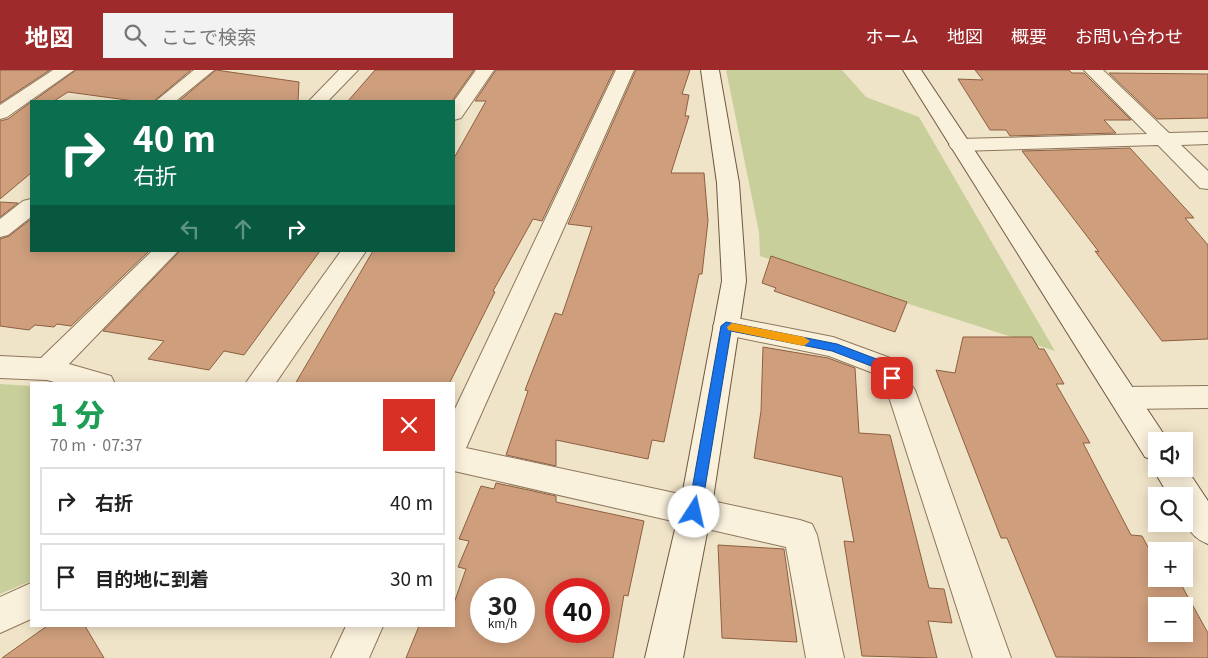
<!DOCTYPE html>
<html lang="ja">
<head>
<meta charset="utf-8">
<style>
  :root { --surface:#fff; --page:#f2f2f2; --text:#222; --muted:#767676; --line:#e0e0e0; --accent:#9e2a2b }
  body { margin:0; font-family:Georgia,"Noto Sans JP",serif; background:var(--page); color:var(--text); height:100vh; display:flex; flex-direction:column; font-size:19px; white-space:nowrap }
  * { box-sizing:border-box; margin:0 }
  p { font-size:16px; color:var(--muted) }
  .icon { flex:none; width:28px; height:28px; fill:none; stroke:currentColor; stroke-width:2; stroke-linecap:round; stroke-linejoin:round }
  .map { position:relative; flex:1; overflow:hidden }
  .sheet { position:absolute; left:30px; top:312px; width:425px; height:245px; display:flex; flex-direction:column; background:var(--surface); border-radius:0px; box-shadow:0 2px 12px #0003 }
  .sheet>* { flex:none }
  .top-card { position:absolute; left:30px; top:30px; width:425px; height:152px; border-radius:0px; box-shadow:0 2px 12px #0003; background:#0b6e4f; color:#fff; overflow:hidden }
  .tools { position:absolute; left:1148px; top:362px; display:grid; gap:10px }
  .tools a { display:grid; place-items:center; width:45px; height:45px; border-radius:0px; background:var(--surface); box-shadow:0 2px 12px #0003; font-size:25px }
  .speed { position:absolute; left:470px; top:508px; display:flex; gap:10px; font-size:25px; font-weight:700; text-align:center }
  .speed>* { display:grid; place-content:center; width:65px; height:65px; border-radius:50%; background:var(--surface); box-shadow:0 2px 12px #0003; line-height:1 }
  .speed small { font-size:12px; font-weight:400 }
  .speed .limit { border:8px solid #d22; background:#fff; color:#111 }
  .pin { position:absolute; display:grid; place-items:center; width:42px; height:42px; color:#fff; margin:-21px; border-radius:10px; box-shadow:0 2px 8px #0006 }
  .me { position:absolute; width:55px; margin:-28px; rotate:10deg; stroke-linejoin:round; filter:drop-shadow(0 0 4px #0008) }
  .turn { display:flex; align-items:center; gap:18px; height:105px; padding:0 20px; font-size:22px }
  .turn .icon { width:65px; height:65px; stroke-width:2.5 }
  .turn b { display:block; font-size:35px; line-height:42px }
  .lanes { display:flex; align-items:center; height:48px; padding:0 20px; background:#0003; justify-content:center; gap:25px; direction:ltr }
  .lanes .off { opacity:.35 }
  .round { display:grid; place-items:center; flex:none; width:52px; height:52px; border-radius:0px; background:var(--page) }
  .summary { display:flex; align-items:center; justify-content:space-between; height:85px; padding:0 20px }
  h1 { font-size:30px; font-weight:800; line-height:38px; color:#1e9e55 }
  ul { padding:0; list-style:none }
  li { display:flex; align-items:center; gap:15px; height:68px; margin:0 10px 8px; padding:0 10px; border:2px solid var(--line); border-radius:0px }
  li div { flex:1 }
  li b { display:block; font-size:19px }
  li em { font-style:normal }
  header { display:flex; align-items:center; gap:30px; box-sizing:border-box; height:70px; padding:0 25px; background:var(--accent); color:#fff }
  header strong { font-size:24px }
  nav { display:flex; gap:28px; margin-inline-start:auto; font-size:18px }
  .search { width:350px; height:45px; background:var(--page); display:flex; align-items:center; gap:12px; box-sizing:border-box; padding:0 18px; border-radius:0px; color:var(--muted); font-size:19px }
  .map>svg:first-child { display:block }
  .green { fill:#c9cf9b }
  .building { fill:#cf9f7d; stroke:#8d5f41; fill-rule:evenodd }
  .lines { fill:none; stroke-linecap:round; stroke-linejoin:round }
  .street-casing { stroke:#8d765c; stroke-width:2 }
  .secondary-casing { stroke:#6f573f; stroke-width:2 }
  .street { fill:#faf1dc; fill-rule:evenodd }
  .secondary { fill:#faf1dc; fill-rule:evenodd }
  .route { fill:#1a73e8; stroke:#114b97 }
  .slow { fill:#f59e0b }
</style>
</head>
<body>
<header>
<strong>地図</strong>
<div class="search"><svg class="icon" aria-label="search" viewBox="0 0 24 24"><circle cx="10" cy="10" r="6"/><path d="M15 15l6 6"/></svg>ここで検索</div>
<nav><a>ホーム</a><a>地図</a><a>概要</a><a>お問い合わせ</a></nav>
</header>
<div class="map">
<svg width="1208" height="588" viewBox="0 0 1208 588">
  <rect width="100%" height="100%" fill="#f0e4c8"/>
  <g class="green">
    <polygon points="726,0 842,0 866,27 919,47 1055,281 760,186 759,162"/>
    <polygon points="0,314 31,316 31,511 0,524"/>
  </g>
  <g class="building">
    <polygon points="0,0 50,0 0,33"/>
    <polygon points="76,0 191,0 154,31 134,31 68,22 54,31 33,31"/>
    <polygon points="216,0 299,12 298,31 179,31"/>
    <polygon points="375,0 474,0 452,31 348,31"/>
    <polygon points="496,0 614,0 542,151 533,149 493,221 495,222 449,314 295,314 373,181 454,181 454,88 486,31 475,31"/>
    <polygon points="636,0 690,0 682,24 689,25 685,46 689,46 671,103 704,103 708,151 702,204 699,204 664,372 652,370 648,389 556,370 556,396 506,385 528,321 525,320 555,243 562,245 592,157 568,154"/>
    <polygon points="975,0 1069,0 1072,3 1084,3 1131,50 1104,50 1116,63 1010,66 1006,60 990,60 958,9 983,10"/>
    <polygon points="1109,3 1208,4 1208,48 1157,49"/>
    <polygon points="31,32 31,103 0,129 0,51 8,49"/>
    <polygon points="1130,78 1194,148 1185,148 1208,175 1208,269 1162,271 1095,181 1099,182 1022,81"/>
    <polygon points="0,132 18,133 0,147"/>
    <polygon points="31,149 31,181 149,181 71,256 57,254 54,257 35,255 29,260 0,256 0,169 9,166"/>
    <polygon points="180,181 320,181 244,285 224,281 209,300 148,289 164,271 103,261"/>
    <polygon points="771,186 907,232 895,262 774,221 776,218 762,213"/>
    <path d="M963 267H1032L1039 279H1044L1064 314H1056L1090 373H1083L1131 465 1142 466 1156 492V509H1178L1208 563V588L1056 587 1007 468H1001L936 300 955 303ZM1156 536H1184V564H1156Z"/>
    <polygon points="763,277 828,288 855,298 859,363 890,365 929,518 944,519 952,553 928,551 937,588 862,586 844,471 854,472 842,407 754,388 761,341"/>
    <path d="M496 413 556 426V432L644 451 628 526 624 525 613 588H406L419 556H454V533L466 499 458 497 469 471 459 469 481 416 494 419ZM481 519H524V561H481ZM556 519H599V561H556Z"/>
    <polygon points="718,475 784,479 797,572 722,568"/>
    <polygon points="47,556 85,556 104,588 2,588"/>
  </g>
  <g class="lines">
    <defs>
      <g id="street">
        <polygon points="53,0 74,0 7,47 0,49 0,35"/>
        <polygon points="194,0 214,0 176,31 156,31"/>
        <polygon points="339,0 358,0 328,31 309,31"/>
        <polygon points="476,0 494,0 461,48 454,50 454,31"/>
        <polygon points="616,0 634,0 466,378 800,450 812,454 817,465 844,588 806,588 786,477 454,401 454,341"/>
        <polygon points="1084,0 1103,0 1169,63 1208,62 1208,74 1181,75 1208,101 1208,119 1200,118 1158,75 959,81 952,79 949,75 952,71 959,69 1147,64"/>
        <polygon points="31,129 31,147 8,165 0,167 0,149 23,131"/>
        <polygon points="152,181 178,181 69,294 111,306 115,314 61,314 47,310 0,308 0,286 41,288"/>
        <polygon points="341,181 366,181 275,314 245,314"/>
        <polygon points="726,246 833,267 893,289 915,320 1011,588 973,588 888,324 873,303 829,286 717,263 713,256 717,249"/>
        <polygon points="1208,316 1208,338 1124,339 1114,336 1110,328 1114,320 1124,317"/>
        <polygon points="31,513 31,549 0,563 0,527"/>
        <polygon points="346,556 383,556 369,588 331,588"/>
      </g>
      <g id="secondary">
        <polygon points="701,0 719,0 739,113 746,211 711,442 683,588 645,588 679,442 722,211 717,113"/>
        <polygon points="903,0 921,0 1167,369 1168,371 1156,371 1156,391 1145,387"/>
        <path d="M1156 393V399H1184V395L1208 431V474C1185 465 1184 449 1184 426H1169L1153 399Z"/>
      </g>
    </defs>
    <use href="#street" class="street-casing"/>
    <use href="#secondary" class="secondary-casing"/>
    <use href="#street" class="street"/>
    <use href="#secondary" class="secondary"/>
  </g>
  <polygon class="route" points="726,252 837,274 887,293 898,308 892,312 888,311 879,299 832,281 731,261 701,442 699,447 694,448 690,447 688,442 721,256"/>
  <polygon class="slow" points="732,253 804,267 810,271 804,276 728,260 727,257"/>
</svg>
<div class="tools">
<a><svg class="icon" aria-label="sound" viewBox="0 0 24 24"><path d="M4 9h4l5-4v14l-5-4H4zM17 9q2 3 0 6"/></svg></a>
<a><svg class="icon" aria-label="search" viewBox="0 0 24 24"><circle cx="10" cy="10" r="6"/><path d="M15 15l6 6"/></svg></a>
<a>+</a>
<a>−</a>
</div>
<div class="speed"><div>30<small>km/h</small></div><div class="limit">40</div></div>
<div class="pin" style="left:892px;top:308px;background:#d93025"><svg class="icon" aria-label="arrive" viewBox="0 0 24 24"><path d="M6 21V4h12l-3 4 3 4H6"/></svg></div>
<svg class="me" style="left:694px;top:442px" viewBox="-20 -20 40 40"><circle r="19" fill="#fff"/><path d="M0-13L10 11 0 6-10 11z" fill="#1a73e8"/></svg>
<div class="top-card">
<div class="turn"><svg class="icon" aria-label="right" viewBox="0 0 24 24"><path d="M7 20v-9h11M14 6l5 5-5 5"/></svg><div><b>40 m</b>右折</div></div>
<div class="lanes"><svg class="icon off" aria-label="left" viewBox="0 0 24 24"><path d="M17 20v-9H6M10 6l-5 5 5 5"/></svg><svg class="icon off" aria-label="ahead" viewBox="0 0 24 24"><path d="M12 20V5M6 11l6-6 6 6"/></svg><svg class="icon" aria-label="right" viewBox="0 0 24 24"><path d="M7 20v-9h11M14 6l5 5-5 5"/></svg></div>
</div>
<section class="sheet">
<div class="summary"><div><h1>1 分</h1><p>70 m · 07:37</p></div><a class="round" style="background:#d93025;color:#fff"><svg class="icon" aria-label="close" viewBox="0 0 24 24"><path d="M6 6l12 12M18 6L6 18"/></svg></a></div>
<ul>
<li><svg class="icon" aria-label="right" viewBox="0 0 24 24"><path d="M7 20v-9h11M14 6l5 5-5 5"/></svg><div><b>右折</b></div><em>40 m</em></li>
<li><svg class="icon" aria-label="arrive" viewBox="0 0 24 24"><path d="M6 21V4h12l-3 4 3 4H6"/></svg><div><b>目的地に到着</b></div><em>30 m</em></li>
</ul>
</section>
</div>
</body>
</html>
